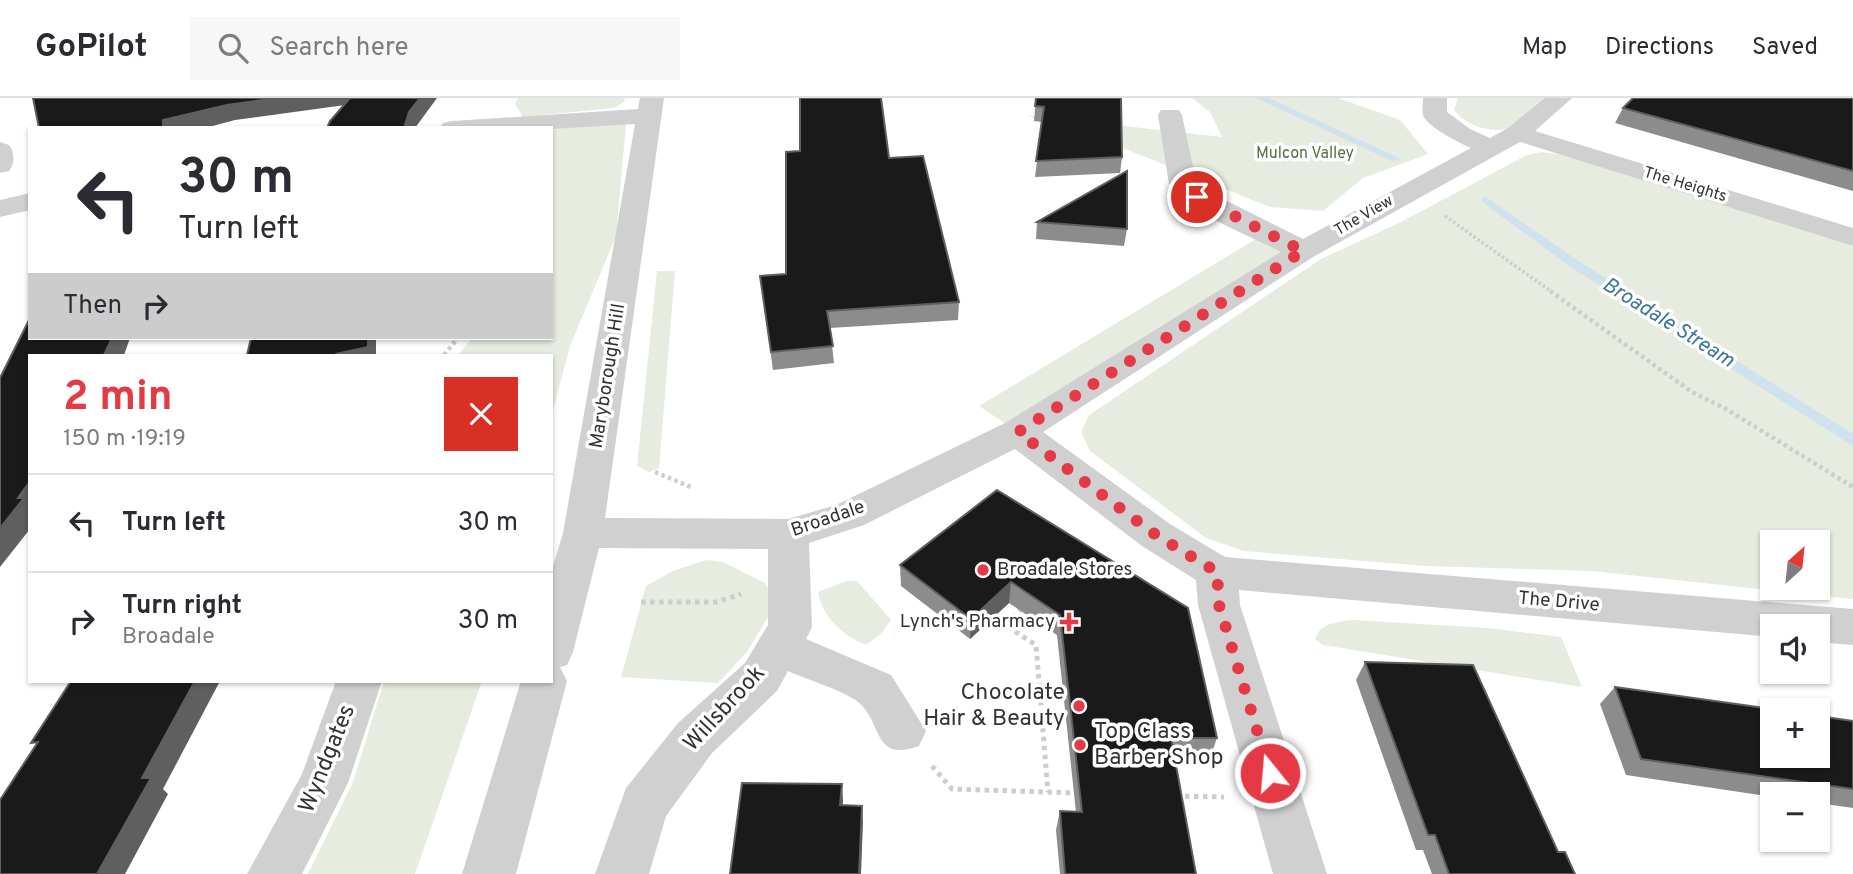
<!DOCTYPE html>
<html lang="en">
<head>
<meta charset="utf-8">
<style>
  :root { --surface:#fff; --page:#f7f7f7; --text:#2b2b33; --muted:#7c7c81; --line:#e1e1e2; --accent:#e63946 }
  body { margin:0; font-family:Overpass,sans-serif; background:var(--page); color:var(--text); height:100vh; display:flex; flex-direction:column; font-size:26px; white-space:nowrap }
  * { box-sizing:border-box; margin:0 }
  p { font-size:23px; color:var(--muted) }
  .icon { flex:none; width:38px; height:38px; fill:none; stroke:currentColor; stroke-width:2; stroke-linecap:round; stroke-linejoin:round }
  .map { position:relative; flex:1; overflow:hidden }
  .side { position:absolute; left:28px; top:256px; width:525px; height:329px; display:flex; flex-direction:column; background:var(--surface); border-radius:0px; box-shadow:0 2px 5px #0004 }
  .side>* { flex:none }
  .banner { position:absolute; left:28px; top:28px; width:525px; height:214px; border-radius:0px; box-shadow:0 2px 5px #0004; background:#fff; color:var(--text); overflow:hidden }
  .needle { width:46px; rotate:27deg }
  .tools { position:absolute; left:1760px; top:432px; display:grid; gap:14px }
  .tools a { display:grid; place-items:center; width:70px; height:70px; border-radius:0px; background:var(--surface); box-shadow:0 2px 5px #0004; font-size:35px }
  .pin { position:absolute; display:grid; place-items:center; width:60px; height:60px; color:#fff; margin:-30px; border:4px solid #fff; border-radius:50%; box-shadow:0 2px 7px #0007 }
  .me { position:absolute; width:77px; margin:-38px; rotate:343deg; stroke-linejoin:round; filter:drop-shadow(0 0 5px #0008) }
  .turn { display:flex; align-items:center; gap:24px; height:147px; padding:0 35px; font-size:32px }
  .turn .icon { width:91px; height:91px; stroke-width:2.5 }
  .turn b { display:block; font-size:49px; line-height:60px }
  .then { display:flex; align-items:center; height:66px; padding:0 35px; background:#0003; gap:14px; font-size:26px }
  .round { display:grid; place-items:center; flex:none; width:74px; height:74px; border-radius:0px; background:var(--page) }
  .headline { display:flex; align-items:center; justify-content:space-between; height:119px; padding:0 35px }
  h1 { font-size:42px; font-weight:700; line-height:52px; color:var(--accent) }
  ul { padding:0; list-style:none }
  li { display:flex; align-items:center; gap:21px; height:98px; padding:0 35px; border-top:2px solid var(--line) }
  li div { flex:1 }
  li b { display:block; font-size:26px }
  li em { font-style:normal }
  header { display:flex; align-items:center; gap:42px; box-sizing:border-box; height:98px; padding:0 35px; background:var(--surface); border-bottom:2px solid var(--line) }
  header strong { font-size:33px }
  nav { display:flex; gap:38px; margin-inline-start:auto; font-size:24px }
  .search { width:490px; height:63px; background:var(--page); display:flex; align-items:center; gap:18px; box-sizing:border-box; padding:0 24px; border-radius:0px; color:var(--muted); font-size:26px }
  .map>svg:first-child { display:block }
  .green { fill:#e6ecdf; fill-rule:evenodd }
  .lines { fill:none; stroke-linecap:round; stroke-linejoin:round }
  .stream { fill:#cfe2ee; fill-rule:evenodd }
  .path-far2 { stroke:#cdcdcd; stroke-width:3.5; stroke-dasharray:2.5 2.5; stroke-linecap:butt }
  .path-far1 { stroke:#cdcdcd; stroke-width:4.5; stroke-dasharray:3.5 3.5; stroke-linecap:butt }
  .path { stroke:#cdcdcd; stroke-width:5; stroke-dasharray:4.5 4.5; stroke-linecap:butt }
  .minor { fill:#d0d0d0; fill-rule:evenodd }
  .wall { fill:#8c8c8c }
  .shaded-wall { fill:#5f5f5f }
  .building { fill:#1a1a1a; stroke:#5f5f5f; stroke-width:2 }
  .route { stroke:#e63946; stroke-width:12; stroke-dasharray:0 21.6 }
  .poi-dot { fill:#e63946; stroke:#fff; stroke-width:2.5 }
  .labels { text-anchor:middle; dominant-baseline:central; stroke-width:7; stroke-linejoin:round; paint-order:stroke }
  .far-park-label { font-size:16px; fill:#56703f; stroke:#fff }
  .far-street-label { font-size:16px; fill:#333; stroke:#fff }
  .street-label { font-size:19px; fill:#333; stroke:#fff }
  .poi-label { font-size:19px; fill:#333; stroke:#fff; text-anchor:start }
  .water-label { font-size:21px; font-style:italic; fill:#3f7597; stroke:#fff }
  .near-poi-label { font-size:23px; fill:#333; stroke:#fff; text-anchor:end }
  .near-street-label { font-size:23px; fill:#333; stroke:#fff }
</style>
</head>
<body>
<header>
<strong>GoPilot</strong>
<div class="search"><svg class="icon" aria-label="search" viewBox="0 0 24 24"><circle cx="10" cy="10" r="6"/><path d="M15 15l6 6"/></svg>Search here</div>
<nav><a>Map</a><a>Directions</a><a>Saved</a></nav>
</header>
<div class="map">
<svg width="1853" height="776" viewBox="0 0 1853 776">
  <rect width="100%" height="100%" fill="#fff"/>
  <g class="green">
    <polygon points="518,0 625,0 624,4 614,10 523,19 515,6"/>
    <polygon points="1192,0 1338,0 1400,22 1428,56 1363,80 1323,113 1270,109 1128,52 1026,17 1222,39 1210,14"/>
    <path d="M1458 0H1549C1538 9 1527 21 1514 28 1495 38 1466 28 1454 12Z"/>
    <polygon points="626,26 616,138 570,248 551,320 551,257 458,257 472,240 551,240 551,30"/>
    <path d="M1541 54 1562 57 1853 148V501L1592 473 1425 468 1244 453 1206 440 1090 353 1081 334 1089 317 1321 161 1399 125 1527 57ZM1773 444H1818V490H1773Z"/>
    <polygon points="1266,135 1303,153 1018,334 979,308"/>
    <polygon points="657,173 675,173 659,370 649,374 637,368"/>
    <polygon points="706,462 723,464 765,485 776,506 746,555 718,585 621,579 646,488 673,473"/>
    <path d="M847 483H857L891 522 881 536 866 547C842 537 823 520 818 494Z"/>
    <path d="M1352 522 1488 530 1561 539 1582 589 1323 547 1315 541C1320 525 1337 524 1352 522Z"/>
    <polygon points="384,583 482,583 415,776 308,776 353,684"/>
  </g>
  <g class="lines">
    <g class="stream">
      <polygon points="1256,0 1269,0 1401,61 1392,63"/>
      <polygon points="1486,99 1580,164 1853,336 1853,348 1572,170 1482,104 1482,100"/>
    </g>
    <polyline class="path-far2" points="1445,118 1552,194"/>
    <g class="path-far1">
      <polyline points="1550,193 1692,294 1726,311 1853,389"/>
      <polyline points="444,257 458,240"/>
      <polyline points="655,374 693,390"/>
    </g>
    <g class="path">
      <polyline points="641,504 717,504 741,496"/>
      <polyline points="1022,510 1005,527 1036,547 1048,694"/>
      <polyline points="932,668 952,691 1077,695"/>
      <polyline points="1176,698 1224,699"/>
    </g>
    <g class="minor">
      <path d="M640 0H664L605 420 788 421 836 407 1005 325 1281 154C1249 137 1190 116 1169 86L1158 17 1161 12H1179L1182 17 1196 83 1207 93 1303 141 1471 50C1460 45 1427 29 1423 17 1422 13 1423 5 1423 0H1447V14L1470 31 1490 40 1508 30 1545 0H1572L1535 33 1853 130V148L1520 44 1313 159 1043 334 1170 426 1225 459 1853 511V547L1818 544V528H1773V539L1239 492 1240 507 1327 776H1273L1198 507 1196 482 1142 448 1015 351 864 427 809 445 812 529 806 541 891 577 926 633 919 648C872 665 883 624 858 604 842 592 808 582 788 573L777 593 712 655 666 718 649 776H595L626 690 678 625 745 565 768 527V451L599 450 573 554 567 567 560 569 567 583 516 776H462L521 583H551V475L563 435 635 26 551 31 440 30 443 25 452 23 638 11Z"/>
      <path d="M0 44 9 47C15 55 15 65 9 73L0 75Z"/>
      <polygon points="30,95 30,112 0,119 0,102"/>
      <polygon points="336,583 382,583 348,685 302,776 247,776 302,676"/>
    </g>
  </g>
  <g class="wall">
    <polygon points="1036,0 1122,59 1120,75 1035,79 1042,24 1034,23"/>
    <polygon points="1853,0 1853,93 1615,25 1623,10"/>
    <polygon points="889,60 959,204 958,222 830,230 834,265 773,272 760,178 786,176"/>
    <polygon points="1037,124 1127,131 1124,148 1036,141"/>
    <polygon points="997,392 1217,640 1210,660 1174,660 1196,776 1060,776 1056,732 1060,713 1076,714 1057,537 1009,505 970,541 901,488 900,467"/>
    <polygon points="1365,564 1558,754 1575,776 1432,776 1423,752 1416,752 1356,582"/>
    <polygon points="1615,589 1853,623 1853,710 1818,705 1818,696 1773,696 1773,699 1626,677 1600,606"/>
  </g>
  <g class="shaded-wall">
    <polygon points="277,0 365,0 367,4 235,22 205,30 163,30 163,22 227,7"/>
    <polygon points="420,0 437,0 415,30 404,30 409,14"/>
    <polygon points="112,240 130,240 124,257 104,257"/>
    <polygon points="368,240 376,240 376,257 335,257 336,256"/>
    <polygon points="30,383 30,431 0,469 0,430"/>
    <polygon points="1011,484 1009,505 970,541 971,521"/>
    <polygon points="195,583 220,583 163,691 168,696 125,776 97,776 142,680"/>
    <polygon points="842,686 843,702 842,723 840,707"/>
    <polygon points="862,708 863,724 861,776 859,776"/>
  </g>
  <g class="building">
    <polygon points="33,0 277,0 227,7 163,22 163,30 39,30"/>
    <polygon points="350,0 420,0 409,14 404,30 327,30 330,23"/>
    <polygon points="800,0 881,0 889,60 923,58 959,204 827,213 833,248 771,254 760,178 786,176 786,54 800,53"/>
    <polygon points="1036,0 1121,0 1122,59 1036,63 1044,9 1035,8"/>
    <polygon points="1633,0 1853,0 1853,73 1623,10"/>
    <polygon points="1127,73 1127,131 1037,124"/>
    <polygon points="30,220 30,240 112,240 104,257 30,257 30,383 18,400 24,400 0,430 0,280"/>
    <polygon points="251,240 368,240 368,249 336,256 335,257 247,257"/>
    <polygon points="997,392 1188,510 1217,640 1171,640 1196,776 1065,776 1060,713 1082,714 1060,517 1011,484 971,521 900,467"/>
    <polygon points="1365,564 1473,567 1558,754 1565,754 1575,776 1449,776 1435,737 1428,737"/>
    <polygon points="71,583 195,583 142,680 151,680 97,776 0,776 0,702 38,644 31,645"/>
    <polygon points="1615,589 1779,612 1773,612 1773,658 1818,658 1818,618 1853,623 1853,691 1641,661"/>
    <polygon points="742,685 842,686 840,707 862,708 859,776 730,776"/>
  </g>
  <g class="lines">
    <polyline class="route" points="1197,99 1303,153 1018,334 1156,437 1217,474 1219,507 1270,675"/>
  </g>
  <g class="poi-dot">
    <circle cx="983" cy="472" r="7"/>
    <path d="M1065.5 513.5h7v7h7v7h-7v7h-7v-7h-7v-7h7z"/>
    <circle cx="1079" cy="608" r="7"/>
    <circle cx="1080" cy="647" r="7"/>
  </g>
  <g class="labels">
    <g class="far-park-label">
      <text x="1305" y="56">Mulcon Valley</text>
    </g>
    <g class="far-street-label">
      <text transform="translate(1685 87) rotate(17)">The Heights</text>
      <text transform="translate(1364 118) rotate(-30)">The View</text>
    </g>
    <g class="street-label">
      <text transform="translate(608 278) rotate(-81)">Maryborough Hill</text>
      <text transform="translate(828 421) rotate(-19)">Broadale</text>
      <text transform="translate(1559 504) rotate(5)">The Drive</text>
    </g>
    <g class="poi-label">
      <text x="997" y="472">Broadale Stores</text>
      <text x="1055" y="524" text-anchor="end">Lynch's Pharmacy</text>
    </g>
    <g class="water-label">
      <text transform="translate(1668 225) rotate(32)">Broadale Stream</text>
    </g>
    <g class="near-poi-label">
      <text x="1065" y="595">Chocolate<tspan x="1065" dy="26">Hair &amp; Beauty</tspan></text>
      <text x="1094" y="634" text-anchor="start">Top Class<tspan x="1094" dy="26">Barber Shop</tspan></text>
    </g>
    <g class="near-street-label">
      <text transform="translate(725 611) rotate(-47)">Willsbrook</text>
      <text transform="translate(328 661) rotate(-68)">Wyndgates</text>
    </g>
  </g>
</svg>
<div class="tools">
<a><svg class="needle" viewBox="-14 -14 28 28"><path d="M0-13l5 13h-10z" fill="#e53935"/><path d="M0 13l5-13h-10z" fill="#7c7c81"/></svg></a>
<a><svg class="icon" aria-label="sound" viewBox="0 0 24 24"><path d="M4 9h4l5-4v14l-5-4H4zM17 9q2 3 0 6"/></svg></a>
<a>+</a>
<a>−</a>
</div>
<div class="pin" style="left:1197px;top:99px;background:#d93025"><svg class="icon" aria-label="arrive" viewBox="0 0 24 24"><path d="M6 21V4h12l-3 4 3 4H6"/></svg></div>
<svg class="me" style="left:1270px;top:675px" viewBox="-20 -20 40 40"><circle r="17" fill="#e63946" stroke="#fff" stroke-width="3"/><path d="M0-11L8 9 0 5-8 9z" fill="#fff"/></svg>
<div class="banner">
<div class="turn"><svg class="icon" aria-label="left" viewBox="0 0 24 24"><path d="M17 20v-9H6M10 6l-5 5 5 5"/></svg><div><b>30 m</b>Turn left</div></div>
<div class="then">Then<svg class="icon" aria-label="right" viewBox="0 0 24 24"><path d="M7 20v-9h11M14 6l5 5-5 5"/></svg></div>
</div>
<section class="side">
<div class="headline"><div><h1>2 min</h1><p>150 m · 19:19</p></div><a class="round" style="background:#d93025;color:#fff"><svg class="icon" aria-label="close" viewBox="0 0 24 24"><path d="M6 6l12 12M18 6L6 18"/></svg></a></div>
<ul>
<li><svg class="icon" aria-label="left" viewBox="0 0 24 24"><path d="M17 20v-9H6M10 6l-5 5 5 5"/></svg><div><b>Turn left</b></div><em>30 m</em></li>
<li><svg class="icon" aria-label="right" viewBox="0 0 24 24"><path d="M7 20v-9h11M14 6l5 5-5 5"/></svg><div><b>Turn right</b><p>Broadale</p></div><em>30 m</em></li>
</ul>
</section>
</div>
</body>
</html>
